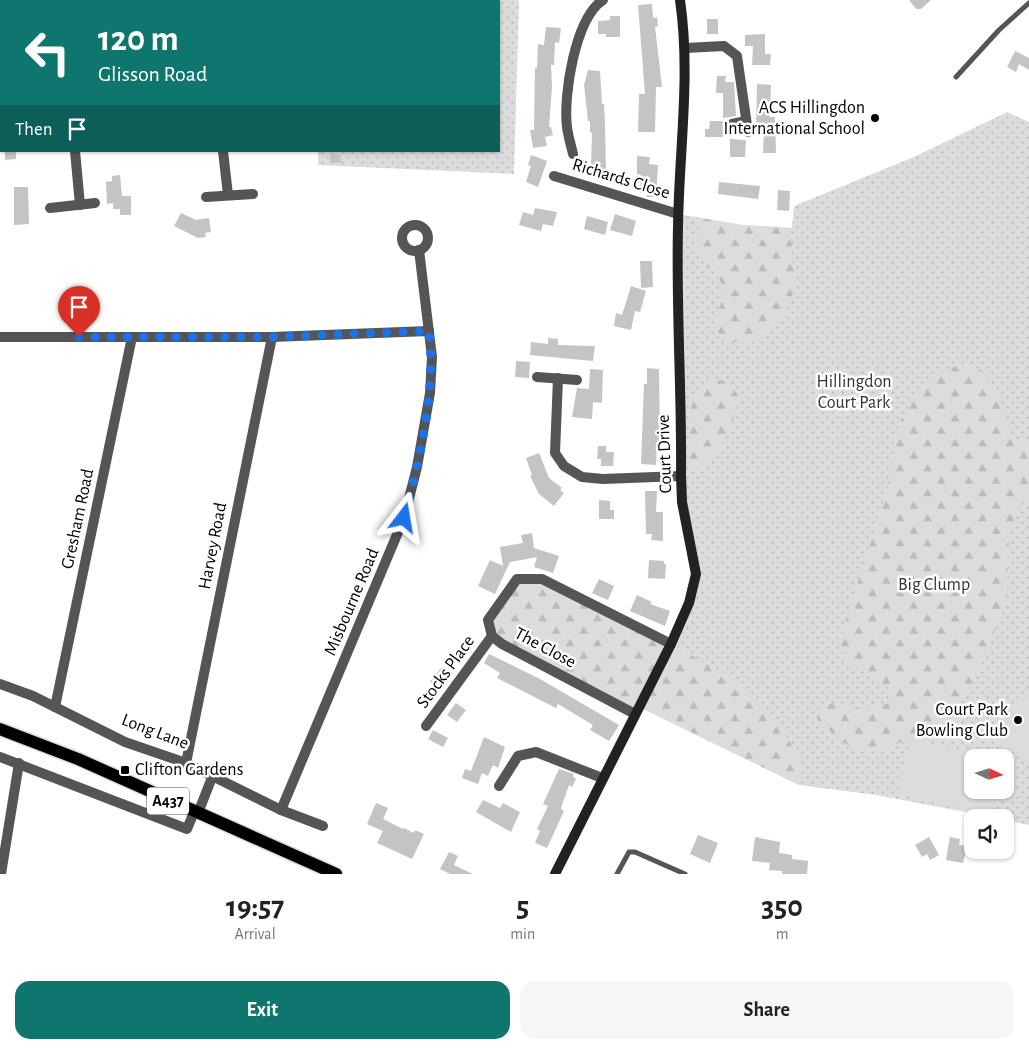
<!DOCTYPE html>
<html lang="en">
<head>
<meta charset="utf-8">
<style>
  :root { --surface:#fff; --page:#f6f6f6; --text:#222; --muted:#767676; --accent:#0f766e }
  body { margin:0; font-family:"Alegreya Sans",sans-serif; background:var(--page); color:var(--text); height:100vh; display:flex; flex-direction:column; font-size:19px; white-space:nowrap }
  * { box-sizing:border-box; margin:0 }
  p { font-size:16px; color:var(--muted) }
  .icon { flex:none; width:28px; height:28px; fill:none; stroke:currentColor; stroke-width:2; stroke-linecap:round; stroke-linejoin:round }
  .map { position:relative; height:874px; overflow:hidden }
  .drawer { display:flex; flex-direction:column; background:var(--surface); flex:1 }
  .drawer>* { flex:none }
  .guide { position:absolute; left:0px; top:0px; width:500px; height:152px; box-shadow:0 1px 4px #0004; background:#0f766e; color:#fff; overflow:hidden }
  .needle { width:32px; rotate:94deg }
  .controls { position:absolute; left:964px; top:749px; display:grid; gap:10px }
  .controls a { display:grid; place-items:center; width:50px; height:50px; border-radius:10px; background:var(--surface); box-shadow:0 1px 4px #0004; font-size:25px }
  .pin { position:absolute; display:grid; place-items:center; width:42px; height:42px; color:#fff; margin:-51px -21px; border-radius:50% 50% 50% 0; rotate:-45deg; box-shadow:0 0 5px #0007 }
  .pin .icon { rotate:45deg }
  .me { position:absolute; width:55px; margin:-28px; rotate:14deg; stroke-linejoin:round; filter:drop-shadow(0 0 4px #0008) }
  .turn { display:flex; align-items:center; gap:18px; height:105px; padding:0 15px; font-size:22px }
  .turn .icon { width:65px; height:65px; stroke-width:2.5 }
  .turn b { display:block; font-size:35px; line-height:42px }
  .then { display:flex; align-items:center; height:48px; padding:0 15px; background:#0003; gap:10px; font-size:19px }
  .eta { display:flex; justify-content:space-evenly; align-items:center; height:85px; text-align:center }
  .eta b { font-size:30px; font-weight:700; line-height:35px }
  .action { display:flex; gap:10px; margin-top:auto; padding:10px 15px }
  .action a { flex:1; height:58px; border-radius:15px; background:var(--accent); color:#fff; font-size:20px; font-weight:700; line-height:58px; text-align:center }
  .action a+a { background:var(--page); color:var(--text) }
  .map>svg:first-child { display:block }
  .green { fill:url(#green-dots); fill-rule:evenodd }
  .forest { fill:url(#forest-firs) }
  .pitch { fill:#dcdcdc }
  .building { fill:#c4c4c4 }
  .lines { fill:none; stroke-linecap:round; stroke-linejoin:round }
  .primary-casing { stroke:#dbdbdb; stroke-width:15 }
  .lane { stroke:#555; stroke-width:5 }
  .street { stroke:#555; stroke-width:10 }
  .secondary { stroke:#222; stroke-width:10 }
  .primary { stroke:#000; stroke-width:12 }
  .route { stroke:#1a73e8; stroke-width:9; stroke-dasharray:0 16.2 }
  .poi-dot { fill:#000; stroke:#fff; stroke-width:2 }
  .labels { text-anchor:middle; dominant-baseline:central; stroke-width:5; stroke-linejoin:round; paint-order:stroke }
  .shield { fill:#fff; stroke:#4c4c4c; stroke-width:1 }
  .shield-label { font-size:16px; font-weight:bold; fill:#000 }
  .poi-label { font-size:18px; fill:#000; stroke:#fff; text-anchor:end }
  .street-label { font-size:18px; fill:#000; stroke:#fff }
  .park-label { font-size:18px; fill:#333; stroke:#fff }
</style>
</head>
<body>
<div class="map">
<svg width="1029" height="874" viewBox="0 0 1029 874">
  <defs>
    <pattern id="green-dots" width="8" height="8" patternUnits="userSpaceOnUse" patternTransform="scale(1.25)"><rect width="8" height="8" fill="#dcdcdc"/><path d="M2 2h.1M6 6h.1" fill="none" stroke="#bbb" stroke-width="1.8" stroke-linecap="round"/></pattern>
    <pattern id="forest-firs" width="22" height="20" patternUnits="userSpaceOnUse" patternTransform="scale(1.25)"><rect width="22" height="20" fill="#dcdcdc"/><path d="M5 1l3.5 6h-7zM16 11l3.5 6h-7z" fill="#bbb"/></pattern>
  </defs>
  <rect width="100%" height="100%" fill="#fff"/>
  <g class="green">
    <polygon points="320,0 519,0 514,174 318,165 318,151 499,151 499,1"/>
    <path d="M1007 112 1029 122V825L1005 820V818L992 817 876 795 799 785 638 706 693 588 686 522 678 214 742 225 792 228 794 206 914 157ZM972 758H1005V790H972Z"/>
  </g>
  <g class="forest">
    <path d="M701 218 742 225 781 227C784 231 788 235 790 239 793 244 792 252 792 258 793 265 796 273 795 281 792 309 766 353 731 341 725 339 719 336 717 330 712 318 726 301 722 285 718 273 711 270 703 262 692 250 698 232 701 218Z"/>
    <path d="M957 366C961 366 968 365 972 366 998 374 1006 418 1011 440L1029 443V498L1024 501 1009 529 1007 598 984 659 963 698 936 732 913 735 885 751 859 752 840 740 817 719 820 711 827 704H838L859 709 887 704 890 696 888 687 846 660 841 650 843 629 887 491 899 423 916 395 936 374Z"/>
    <path d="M719 380 728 381 740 398C735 419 717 468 692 472L687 466C689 446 687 404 698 388 703 381 711 381 719 380Z"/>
    <polygon points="517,579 542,579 671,644 725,674 764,705 783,730 800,760 799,785 639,707 635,714 502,644 488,620"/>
  </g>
  <g class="pitch">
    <polygon points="1021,693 1029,697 1029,760 996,744"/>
    <polygon points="910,739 990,757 972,758 972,790 996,790 991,815 898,794"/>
  </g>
  <g class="building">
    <polygon points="909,0 931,0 921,9 916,9"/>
    <polygon points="652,4 653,18 657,17 658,26 655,27 662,87 656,87 655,132 638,132 639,94 645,94 638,5"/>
    <polygon points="610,16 620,16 620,37 606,37 606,34 598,34 598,21 610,20"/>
    <rect x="707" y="19" width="11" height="15"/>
    <polygon points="546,27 561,28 559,43 555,42 554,65 551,65 552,87 549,127 551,127 553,135 545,137 547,146 533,148 530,130 534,130 535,68 537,68 538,44 544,45"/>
    <polygon points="765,34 765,54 771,54 770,65 752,65 753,46 745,46 745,35"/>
    <polygon points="1015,51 1029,58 1029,70 1019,64 1016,72 1007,67"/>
    <polygon points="588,70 600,71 602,104 604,104 605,123 606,172 594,173 594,166 591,166 592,133 590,132 590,121 588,121 584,85"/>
    <polygon points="717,76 726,76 725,82 734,82 736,116 723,118 723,93 716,93"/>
    <polygon points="757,84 771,85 770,117 775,117 776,153 763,153 764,128 756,128"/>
    <polygon points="710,121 723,121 723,137 705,137 705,129 709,129"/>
    <polygon points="730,139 746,140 745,157 730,157"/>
    <polygon points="5,151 16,151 16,159 5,160"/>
    <polygon points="330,154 341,155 340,163 330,162"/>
    <polygon points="531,155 547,161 538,187 526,182 531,166 528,165"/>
    <polygon points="637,156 650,157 649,164 658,165 656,197 647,197 647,193 640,193 641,175 637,174"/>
    <polygon points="120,175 122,196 131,196 131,215 120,215 120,209 113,209 113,203 107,204 106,182 112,181 112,176"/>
    <polygon points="719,182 760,186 758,199 718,194"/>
    <polygon points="14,187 28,187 29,224 14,225"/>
    <polygon points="778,190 790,191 789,211 777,210"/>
    <polygon points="535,208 557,212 553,226 543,224 541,231 519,225 523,212 533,215"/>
    <polygon points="181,213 196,220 209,218 211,232 205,233 206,237 198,238 174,226"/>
    <polygon points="615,214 636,221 632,236 610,230"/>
    <polygon points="587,216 608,222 605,235 584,229"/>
    <polygon points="640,261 652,261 653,287 641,288"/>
    <polygon points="631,286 646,291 640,312 635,311 631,330 614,326 616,313 622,315"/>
    <polygon points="548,338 558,339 558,345 595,346 593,361 530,355 531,342 548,344"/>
    <polygon points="516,361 530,362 529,378 515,377"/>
    <polygon points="647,368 659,369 660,444 657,444 656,465 641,464 644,384 647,384"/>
    <polygon points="590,369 603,370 602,403 593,402 592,419 572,417 577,388 589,389"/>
    <polygon points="598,446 606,446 606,452 614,452 613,466 601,466 601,459 597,459"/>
    <polygon points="539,453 549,478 562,488 560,490 564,493 554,506 539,494 530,476 532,475 526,458"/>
    <polygon points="645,491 657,491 656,512 663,512 663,541 651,540 652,534 646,534"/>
    <polygon points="599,500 610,501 610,510 614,510 614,519 599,519"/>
    <polygon points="532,533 534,548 559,556 553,573 534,567 537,557 510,562 495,594 478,586 490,560 503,566 500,547 523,543 521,535"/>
    <polygon points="649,560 664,561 664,564 666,564 665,579 648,578"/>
    <polygon points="599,579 614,586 608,600 592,593"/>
    <polygon points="637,595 652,602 650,604 670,611 665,626 630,611"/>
    <polygon points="489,654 540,679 619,725 609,741 590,730 593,725 558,704 556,708 497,678 500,673 484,663"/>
    <polygon points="441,668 450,676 440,689 430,682"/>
    <polygon points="456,703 466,710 457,722 447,715"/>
    <polygon points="433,730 448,738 443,747 428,739"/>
    <polygon points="484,737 505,747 498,768 493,765 488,776 482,773 478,784 462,778 465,769 471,771"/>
    <polygon points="559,769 574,774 573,777 576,779 572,787 569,785 562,805 561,809 564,811 547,848 535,843 540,831 537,829 548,806 543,804"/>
    <polygon points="483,800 500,808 503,803 520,812 511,832 476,812"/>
    <polygon points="376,803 388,808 383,819 403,829 404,828 414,833 415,830 424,834 412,859 377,843 383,831 367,824"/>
    <polygon points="698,835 718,843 710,863 690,854"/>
    <polygon points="755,837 780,842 779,853 792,855 792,859 808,861 807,874 782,874 782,871 769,870 770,863 752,861"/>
    <polygon points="929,837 939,855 930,860 927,854 922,857 915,845"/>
    <polygon points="950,837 960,839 959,845 967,846 963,863 946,860"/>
    <polygon points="449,852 458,856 454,865 473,874 450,874 440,869"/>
  </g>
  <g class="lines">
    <defs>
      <polyline id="primary" points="0,729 78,759 336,874"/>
    </defs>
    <use href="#primary" class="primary-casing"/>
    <g class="lane">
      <polyline points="956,77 999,30 1029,3"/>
      <polyline points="617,874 629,852 635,852 685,874"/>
    </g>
    <g class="street">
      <polyline points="219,0 220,1"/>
      <polyline points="685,48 724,46 737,56 748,132"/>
      <polyline points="732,124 746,121"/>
      <polyline points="0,129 1,129"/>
      <polyline points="75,151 80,205"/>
      <polyline points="223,151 228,195"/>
      <path d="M573 154C571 145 568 136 567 127 563 96 575 18 603 0"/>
      <polyline points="554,176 678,214"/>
      <polyline points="206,197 253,194"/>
      <polyline points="50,208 95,203"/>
      <circle cx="415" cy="238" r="13"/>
      <polyline points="0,337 272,337 429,331"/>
      <polyline points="537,377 577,380"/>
      <polyline points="558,378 555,453 564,466 582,477 603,479 681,476"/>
      <polyline points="0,684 33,696 125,742 186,763 281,810 323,826"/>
      <polyline points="55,707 132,337"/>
      <polyline points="635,714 502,644 492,636 488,620 517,579 542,579 671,644"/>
      <polyline points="426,726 492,636"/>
      <polyline points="0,757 187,829 194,812"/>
      <polyline points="186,763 272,337"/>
      <polyline points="499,786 518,756 536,752 602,778"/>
      <polyline points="281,810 404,518 417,467 430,393 432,357 419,250"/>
      <polyline points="198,813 213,775"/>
      <polyline points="1,874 19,763"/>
    </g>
    <path class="secondary" d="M555 874 671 644 689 603 696 574 682 502 681 476C682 393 676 310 678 227 679 150 691 76 680 0"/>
    <use href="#primary" class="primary"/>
  </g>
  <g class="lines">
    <path class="route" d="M79 337H272L429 331C436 394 420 457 404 518"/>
  </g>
  <g class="poi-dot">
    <circle cx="875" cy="118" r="5"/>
    <circle cx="1018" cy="720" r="5"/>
    <rect x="120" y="765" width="10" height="10" rx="2.5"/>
  </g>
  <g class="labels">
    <rect class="shield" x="147" y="787.5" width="42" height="27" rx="4"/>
    <g class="shield-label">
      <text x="168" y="801">A437</text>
    </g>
    <g class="poi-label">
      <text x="865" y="108">ACS Hillingdon<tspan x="865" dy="21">International School</tspan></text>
      <text x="1008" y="710">Court Park<tspan x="1008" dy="21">Bowling Club</tspan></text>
      <text x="135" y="770" text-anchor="start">Clifton Gardens</text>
    </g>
    <g class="street-label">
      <text transform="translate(621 179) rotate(17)">Richards Close</text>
      <text transform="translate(665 454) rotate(-92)">Court Drive</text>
      <text transform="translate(78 519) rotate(-78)">Gresham Road</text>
      <text transform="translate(213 546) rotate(-79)">Harvey Road</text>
      <text transform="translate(352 602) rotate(-67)">Misbourne Road</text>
      <text transform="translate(545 648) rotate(28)">The Close</text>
      <text transform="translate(446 672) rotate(-54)">Stocks Place</text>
      <text transform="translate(155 732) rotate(21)">Long Lane</text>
    </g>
    <g class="park-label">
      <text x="854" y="382">Hillingdon<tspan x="854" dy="21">Court Park</tspan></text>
      <text x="934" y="585">Big Clump</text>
    </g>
  </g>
</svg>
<div class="controls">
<a><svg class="needle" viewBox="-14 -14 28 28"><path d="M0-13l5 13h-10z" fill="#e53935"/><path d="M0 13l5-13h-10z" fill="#767676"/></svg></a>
<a><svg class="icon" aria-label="sound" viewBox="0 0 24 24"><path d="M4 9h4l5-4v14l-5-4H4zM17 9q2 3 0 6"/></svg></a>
</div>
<div class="pin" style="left:79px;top:337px;background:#d93025"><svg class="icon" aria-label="arrive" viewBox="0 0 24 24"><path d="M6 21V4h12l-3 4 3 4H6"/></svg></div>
<svg class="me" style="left:404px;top:518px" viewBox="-20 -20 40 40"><path d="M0-17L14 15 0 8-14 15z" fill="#1a73e8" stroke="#fff" stroke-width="4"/></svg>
<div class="guide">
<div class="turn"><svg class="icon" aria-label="left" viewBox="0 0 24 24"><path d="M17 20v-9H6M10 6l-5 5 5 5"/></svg><div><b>120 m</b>Glisson Road</div></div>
<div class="then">Then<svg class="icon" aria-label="arrive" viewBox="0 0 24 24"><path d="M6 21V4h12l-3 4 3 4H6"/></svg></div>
</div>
</div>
<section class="drawer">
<div class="eta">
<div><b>19:57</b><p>Arrival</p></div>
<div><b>5</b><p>min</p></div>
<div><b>350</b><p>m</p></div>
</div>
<div class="action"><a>Exit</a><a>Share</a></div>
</section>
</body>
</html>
